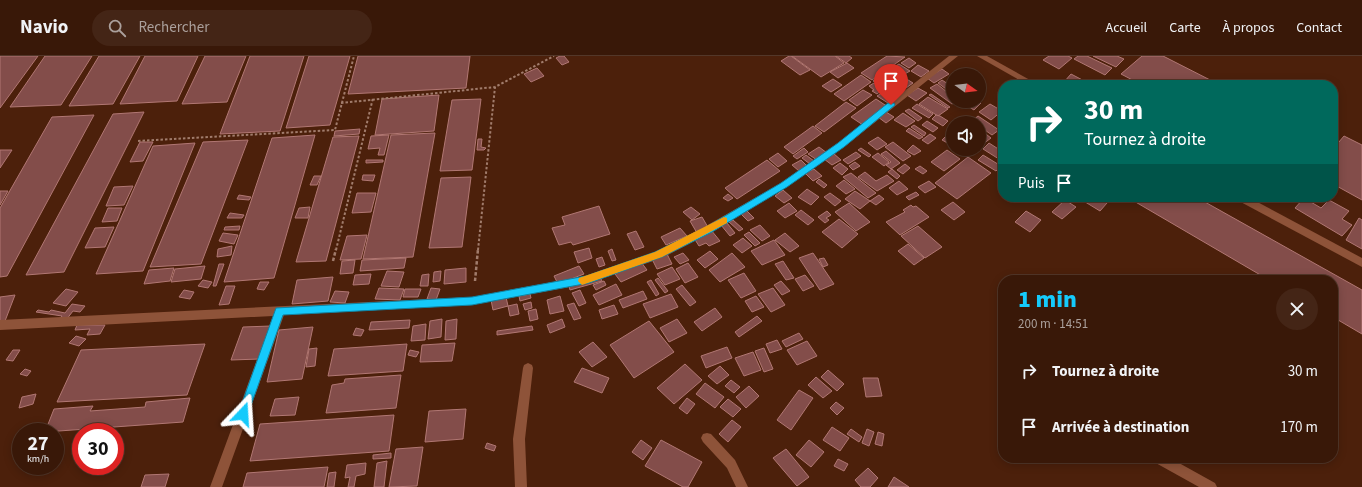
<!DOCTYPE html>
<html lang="fr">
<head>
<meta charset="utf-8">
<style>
  :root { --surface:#391808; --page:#442516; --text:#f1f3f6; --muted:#aba09c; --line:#533729; --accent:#15cafb }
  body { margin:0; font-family:"Source Sans 3",sans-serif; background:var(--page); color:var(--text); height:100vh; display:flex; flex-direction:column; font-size:15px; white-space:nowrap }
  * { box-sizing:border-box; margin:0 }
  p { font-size:13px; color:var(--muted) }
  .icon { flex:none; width:22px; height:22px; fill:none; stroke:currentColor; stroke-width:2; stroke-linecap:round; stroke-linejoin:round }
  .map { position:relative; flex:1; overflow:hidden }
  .details { position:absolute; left:998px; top:219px; width:340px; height:188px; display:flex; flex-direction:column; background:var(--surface); border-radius:16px; box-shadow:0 2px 10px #0003,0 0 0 1px var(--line) }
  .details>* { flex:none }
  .banner { position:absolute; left:998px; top:24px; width:340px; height:122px; border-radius:16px; box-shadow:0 2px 10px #0003,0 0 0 1px var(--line); background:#00695c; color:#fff; overflow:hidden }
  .needle { width:26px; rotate:104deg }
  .tools { position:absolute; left:946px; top:12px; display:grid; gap:8px }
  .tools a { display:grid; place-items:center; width:40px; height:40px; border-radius:50%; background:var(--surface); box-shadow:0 2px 10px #0003,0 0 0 1px var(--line); font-size:20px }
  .speed { position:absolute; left:12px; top:367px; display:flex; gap:8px; font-size:20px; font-weight:700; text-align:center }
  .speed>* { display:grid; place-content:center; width:52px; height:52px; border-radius:50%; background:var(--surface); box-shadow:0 2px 10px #0003,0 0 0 1px var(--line); line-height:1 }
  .speed small { font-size:10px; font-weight:400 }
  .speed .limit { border:6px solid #d22; background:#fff; color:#111 }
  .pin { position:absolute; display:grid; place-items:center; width:34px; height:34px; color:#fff; margin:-41px -17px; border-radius:50% 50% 50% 0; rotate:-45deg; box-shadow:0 0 4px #0007 }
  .pin .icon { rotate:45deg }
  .me { position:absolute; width:44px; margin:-22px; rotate:20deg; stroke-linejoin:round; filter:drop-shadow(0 0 3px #0008) }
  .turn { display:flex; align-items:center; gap:14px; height:84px; padding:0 20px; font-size:18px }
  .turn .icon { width:52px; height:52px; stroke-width:2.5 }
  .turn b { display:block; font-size:28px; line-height:34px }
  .then { display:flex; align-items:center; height:38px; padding:0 20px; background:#0003; gap:8px; font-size:15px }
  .round { display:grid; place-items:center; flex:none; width:42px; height:42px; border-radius:21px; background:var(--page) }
  .summary { display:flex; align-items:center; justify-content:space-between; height:68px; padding:0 20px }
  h1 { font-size:24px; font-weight:800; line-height:30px; color:var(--accent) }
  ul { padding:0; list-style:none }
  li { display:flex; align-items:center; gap:12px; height:56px; padding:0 20px }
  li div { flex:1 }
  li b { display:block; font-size:15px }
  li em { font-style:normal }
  header { display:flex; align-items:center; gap:24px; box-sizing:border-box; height:56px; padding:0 20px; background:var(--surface); border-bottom:1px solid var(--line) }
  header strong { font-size:19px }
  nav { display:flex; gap:22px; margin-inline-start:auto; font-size:14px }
  .search { width:280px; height:36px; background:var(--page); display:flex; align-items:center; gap:10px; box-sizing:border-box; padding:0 14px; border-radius:22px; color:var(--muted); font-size:15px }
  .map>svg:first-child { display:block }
  .building { fill:#834d4a; stroke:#b17773 }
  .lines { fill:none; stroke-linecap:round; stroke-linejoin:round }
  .path-far1 { stroke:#a17c6c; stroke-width:2; stroke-dasharray:2.5 2; stroke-linecap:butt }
  .path { stroke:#a17c6c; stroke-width:2.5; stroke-dasharray:3.5 2; stroke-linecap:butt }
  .minor { fill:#8e5339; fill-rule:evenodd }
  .tertiary { fill:#8e5339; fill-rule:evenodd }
  .route { fill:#15cafb; stroke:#0e83a3 }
  .slow { fill:#f59e0b }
</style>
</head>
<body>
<header>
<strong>Navio</strong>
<div class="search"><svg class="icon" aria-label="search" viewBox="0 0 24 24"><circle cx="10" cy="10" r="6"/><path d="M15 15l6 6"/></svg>Rechercher</div>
<nav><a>Accueil</a><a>Carte</a><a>À propos</a><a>Contact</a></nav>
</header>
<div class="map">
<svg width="1362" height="431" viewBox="0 0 1362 431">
  <rect width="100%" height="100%" fill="#4c200b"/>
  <g class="building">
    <polygon points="0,0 38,0 0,52"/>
    <polygon points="45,0 92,0 61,49 10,51"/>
    <polygon points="99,0 140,0 113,48 69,50"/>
    <polygon points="145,0 198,0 177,45 120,48"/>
    <polygon points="205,0 246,0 227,46 182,48"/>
    <polygon points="250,0 304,0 280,75 220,78"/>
    <polygon points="309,0 350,0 330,69 286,72"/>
    <polygon points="358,0 470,0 466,32 348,38"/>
    <polygon points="560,0 564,0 569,6 562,9 556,2"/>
    <polygon points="789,0 791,0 810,14 800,19 781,5"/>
    <polygon points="792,0 835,0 844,7 821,21"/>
    <polygon points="836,0 849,0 852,2 846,7"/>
    <polygon points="887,0 905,1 872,24 861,17"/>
    <polygon points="1049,0 1068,0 1072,2 1059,13 1043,4"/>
    <polygon points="1078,0 1087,0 1112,12 1105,19 1074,3"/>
    <polygon points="1093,0 1117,0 1124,3 1116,11"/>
    <polygon points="1142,0 1163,0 1218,28 1142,29 1121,18"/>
    <polygon points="909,2 916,7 909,12 901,7"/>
    <polygon points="847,7 854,12 838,22 830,16"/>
    <polygon points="899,8 910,15 903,19 892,12"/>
    <polygon points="918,9 929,15 921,21 911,15"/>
    <polygon points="537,12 544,20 531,26 524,18"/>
    <polygon points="891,13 902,21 899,23 888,15"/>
    <polygon points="942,13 949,18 934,27 927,22"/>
    <polygon points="888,16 899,23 894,26 883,19"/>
    <polygon points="1071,18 1092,29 1071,29 1064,26"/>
    <polygon points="861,19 871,26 844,45 834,38"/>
    <polygon points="879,20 891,27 884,32 873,25"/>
    <polygon points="905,22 913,27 906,32 898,27"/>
    <polygon points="833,23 842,29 831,36 822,30"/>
    <polygon points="942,24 951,30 946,33 938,27"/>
    <polygon points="874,27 883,33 877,38 872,35 874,34 869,30"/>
    <polygon points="894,28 900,31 893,37 887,33"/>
    <polygon points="937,28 947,36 953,32 953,45 957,45 952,48 930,32"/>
    <polygon points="918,32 927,37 916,45 907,39"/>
    <polygon points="863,34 872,39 857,50 849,44"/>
    <polygon points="885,35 895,42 888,47 877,40"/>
    <polygon points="931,38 950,51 948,52 929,39"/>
    <polygon points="439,39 434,75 375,79 382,43"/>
    <polygon points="928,41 948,53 938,60 919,48"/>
    <polygon points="481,43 472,114 440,115 452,44"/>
    <polygon points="876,43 888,51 863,69 851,61"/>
    <polygon points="968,45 978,45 981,47 974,54 964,48"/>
    <polygon points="846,46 856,52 824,76 815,70"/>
    <polygon points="917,48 933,58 929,62 912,52"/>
    <polygon points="990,48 1002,55 991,64 979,56"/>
    <polygon points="909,53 922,62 918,65 905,55"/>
    <polygon points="144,56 64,216 26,219 113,58"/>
    <polygon points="886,56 894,61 886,67 878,61"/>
    <polygon points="903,57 915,65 906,71 894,64"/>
    <polygon points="94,59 7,220 0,221 0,152 52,61"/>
    <polygon points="936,59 940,60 948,65 943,70 932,63"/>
    <polygon points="978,60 999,74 992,79 979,70 979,67 972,65"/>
    <polygon points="927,65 938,72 933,76 922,69"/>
    <polygon points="914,69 926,77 924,80 911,71"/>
    <polygon points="813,70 822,77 793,98 784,91"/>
    <polygon points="909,72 923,81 919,83 906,75"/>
    <polygon points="360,73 359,78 334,80 335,75"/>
    <polygon points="982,75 991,82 983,88 979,85 979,77"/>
    <polygon points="435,77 413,201 363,203 391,79"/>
    <polygon points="930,78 936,82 928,88 922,84"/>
    <polygon points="948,78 953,81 953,90 942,84"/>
    <polygon points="315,79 274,222 224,226 272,82"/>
    <polygon points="389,79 384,99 378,99 380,92 368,93 371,80"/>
    <polygon points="359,80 326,205 296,206 333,81"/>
    <polygon points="1344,80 1362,89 1362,144 1333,128 1333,93"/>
    <polygon points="878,81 887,88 877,94 868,87"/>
    <polygon points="478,83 482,83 481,91 486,92 484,94 477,94"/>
    <polygon points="248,84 201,208 150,211 203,86"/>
    <polygon points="140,86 153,86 143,105 130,106"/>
    <polygon points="893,86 911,100 903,105 885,91"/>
    <polygon points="195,87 143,215 96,218 153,90"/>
    <polygon points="989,87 1003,96 1002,105 983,93"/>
    <polygon points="913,89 921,95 914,99 907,95"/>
    <polygon points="819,91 827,97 817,104 808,98"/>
    <polygon points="804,92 808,96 797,103 793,100"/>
    <polygon points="861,92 871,99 869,101 858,94"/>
    <polygon points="0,94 12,94 0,112"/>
    <polygon points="947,94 960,103 944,115 931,106"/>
    <polygon points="886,95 900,107 891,113 886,109 891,106 881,98"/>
    <polygon points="856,96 861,100 848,108 843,104"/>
    <polygon points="778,97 787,105 778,111 769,103"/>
    <polygon points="833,97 841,104 832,109 824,103"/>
    <polygon points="878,97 889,106 884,110 872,101"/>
    <polygon points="806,99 814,105 810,108 802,102"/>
    <polygon points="983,99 1001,110 996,115 978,104"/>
    <polygon points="968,101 991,117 957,143 935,127"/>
    <polygon points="366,104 383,104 383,106 366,107"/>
    <polygon points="767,104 780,115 737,143 725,132"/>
    <polygon points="801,104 807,110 799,115 792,109"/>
    <polygon points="855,106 860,110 853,114 849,110"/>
    <polygon points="840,107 848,113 842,119 833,112"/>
    <polygon points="905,108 910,112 903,118 897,114"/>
    <polygon points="920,110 927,115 923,118 915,113"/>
    <polygon points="814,113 822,120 813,125 805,117"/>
    <polygon points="892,113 900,120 897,123 888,116"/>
    <polygon points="865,116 876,125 887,119 894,125 877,135 858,121"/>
    <polygon points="851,117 876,137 868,142 843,121"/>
    <polygon points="363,119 375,119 373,125 362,124"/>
    <polygon points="314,120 321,120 317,129 310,129"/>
    <polygon points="471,121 462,191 429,192 441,122"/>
    <polygon points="819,123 827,129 824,132 816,126"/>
    <polygon points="844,124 855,133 846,138 836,130"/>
    <polygon points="899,125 908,133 897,139 889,132"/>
    <polygon points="929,125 936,131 925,137 918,131"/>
    <polygon points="133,130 124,149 106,150 114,131"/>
    <polygon points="807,133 819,141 811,149 798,141"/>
    <polygon points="783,134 792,142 784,147 775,140"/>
    <polygon points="0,135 8,135 0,149"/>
    <polygon points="855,135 870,145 860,153 845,143"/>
    <polygon points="916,136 919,139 909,144 906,141"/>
    <polygon points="357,137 376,137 371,156 352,157"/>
    <polygon points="830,137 841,145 835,150 824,141"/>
    <polygon points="728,138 733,142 728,145 723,142"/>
    <polygon points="239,139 251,141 249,144 237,143"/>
    <polygon points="879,139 884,143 876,149 870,145"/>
    <polygon points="1077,141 1097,141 1107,147 1100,155"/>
    <polygon points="1127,141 1196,141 1362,234 1362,278 1333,261 1333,224 1269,224"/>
    <polygon points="1304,142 1321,152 1329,144 1349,155 1342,163 1352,169 1342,180 1295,152"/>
    <polygon points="1065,144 1076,151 1062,163 1052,156"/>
    <polygon points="953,146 965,156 954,164 941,154"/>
    <polygon points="789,147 797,155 785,162 777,155"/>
    <polygon points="849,147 870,166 856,175 835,156"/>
    <polygon points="911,149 913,151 916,150 929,161 900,179 886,166 905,156 903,154"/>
    <polygon points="599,150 610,178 573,189 571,186 559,189 552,172 565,169 562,161"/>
    <polygon points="310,151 308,162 295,162 299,152"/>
    <polygon points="691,151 700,158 692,164 683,156"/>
    <polygon points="108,152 122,152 117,165 102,166"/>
    <polygon points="746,154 754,162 748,165 740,157"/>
    <polygon points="801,154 814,164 808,169 795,159"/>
    <polygon points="827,155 831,159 826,162 829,164 825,167 818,161"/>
    <polygon points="1026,155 1041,164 1030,176 1015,166"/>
    <polygon points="230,157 244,159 242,162 227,162"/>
    <polygon points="702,161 709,173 697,177 690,165"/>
    <polygon points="1359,162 1362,164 1362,193 1346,184"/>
    <polygon points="839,163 858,178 842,192 822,176"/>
    <polygon points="733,164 743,173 739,175 729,166"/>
    <polygon points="727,167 735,177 730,180 721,169"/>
    <polygon points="760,169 770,180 762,185 750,174"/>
    <polygon points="240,170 239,174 224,174 225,171"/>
    <polygon points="918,170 942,191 925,202 901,180"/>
    <polygon points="114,171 105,191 85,192 95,172"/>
    <polygon points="680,172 687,180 666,189 661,181"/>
    <polygon points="711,174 720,185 709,190 706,187 699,190 694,182"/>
    <polygon points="636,175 644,191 635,194 627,178"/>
    <polygon points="749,176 760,187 755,190 744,179"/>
    <polygon points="223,177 238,179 234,188 219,185"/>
    <polygon points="785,177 799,190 790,196 775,184"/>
    <polygon points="367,179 361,203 340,204 347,180"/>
    <polygon points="743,182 752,190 742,197 733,189"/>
    <polygon points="774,184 785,199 762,209 751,195"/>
    <polygon points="908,188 924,202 914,209 898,195"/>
    <polygon points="232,190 231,199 217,201 218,193"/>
    <polygon points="589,192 592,202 578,207 574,196"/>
    <polygon points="612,193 616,204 612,205 608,195"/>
    <polygon points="710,195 718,203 705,212 697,204"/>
    <polygon points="683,197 689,204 680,208 674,201"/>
    <polygon points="732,197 745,211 720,226 709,214"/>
    <polygon points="813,197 834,228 820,234 799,202"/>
    <polygon points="667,198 672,208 657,213 652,203"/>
    <polygon points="602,201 605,209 599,211 596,203"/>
    <polygon points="406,202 404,212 360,215 362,204"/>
    <polygon points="824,202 828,209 823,211 819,203"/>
    <polygon points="355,204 353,217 340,218 342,205"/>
    <polygon points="783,205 794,222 786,224 775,208"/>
    <polygon points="641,206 647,214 621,226 615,218"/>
    <polygon points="688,207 698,221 685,227 676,213"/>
    <polygon points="219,208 224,208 216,230 213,230"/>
    <polygon points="205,210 201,223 171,226 175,213"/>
    <polygon points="579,210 584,218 558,228 554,220"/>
    <polygon points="672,211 680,223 665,229 657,218"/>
    <polygon points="174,212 170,225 144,228 149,214"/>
    <polygon points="466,212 466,226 444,228 445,214"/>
    <polygon points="387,215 404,216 399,231 381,230"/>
    <polygon points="441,215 440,225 433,226 434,216"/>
    <polygon points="744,217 756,235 741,242 728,224"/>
    <polygon points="371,218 369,228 353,229 355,219"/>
    <polygon points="429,218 428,230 420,230 422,219"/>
    <polygon points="805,219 814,230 803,235 795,223"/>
    <polygon points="333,221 328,245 292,248 297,224"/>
    <polygon points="600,221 602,225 570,234 569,230"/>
    <polygon points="658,222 668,235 665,237 655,224"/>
    <polygon points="203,224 212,226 208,232 198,230"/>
    <polygon points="651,224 659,238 656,240 647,226"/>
    <polygon points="604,225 606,229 596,234 593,229"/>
    <polygon points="781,225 790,235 782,239 774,229"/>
    <polygon points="260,226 269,226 264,234 257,233"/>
    <polygon points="616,228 622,239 599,249 593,239"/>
    <polygon points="682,229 696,246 690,250 676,233"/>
    <polygon points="226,230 235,230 229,248 219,249"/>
    <polygon points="379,232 404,233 400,244 375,243"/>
    <polygon points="431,232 440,233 436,244 427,243"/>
    <polygon points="773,232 785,249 771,256 758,238"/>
    <polygon points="66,233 78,236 66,250 53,247"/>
    <polygon points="405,233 421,233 418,241 403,241"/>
    <polygon points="184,234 194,236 190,243 179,241"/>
    <polygon points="580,234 586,247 579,250 572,237"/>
    <polygon points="335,235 349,236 345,247 330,246"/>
    <polygon points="643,235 647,243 623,252 619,244"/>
    <polygon points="530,238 531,242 520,245 519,240"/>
    <polygon points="671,238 678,251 650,262 643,248"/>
    <polygon points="15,239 5,265 0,265 0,241"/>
    <polygon points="560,240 564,255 550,258 547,244"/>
    <polygon points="756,240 764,251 752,256 745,245"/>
    <polygon points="506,241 508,250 493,254 491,244"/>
    <polygon points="531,246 532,252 525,254 523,248"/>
    <polygon points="574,247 581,262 574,264 567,249"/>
    <polygon points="72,248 85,250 80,256 73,255 66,264 60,263 62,260 36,256 38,254 49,256 51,254 65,257"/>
    <polygon points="517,248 519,258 510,260 508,250"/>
    <polygon points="614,249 618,258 602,263 599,254"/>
    <polygon points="715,252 722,261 702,275 694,266"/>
    <polygon points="536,253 538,263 530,265 528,255"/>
    <polygon points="757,260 762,265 739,281 735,276"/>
    <polygon points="442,263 441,281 428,283 430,265"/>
    <polygon points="457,263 456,283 445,284 446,265"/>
    <polygon points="562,263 565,271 550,277 547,269"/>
    <polygon points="677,263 687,277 669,286 660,272"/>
    <polygon points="410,264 409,272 369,274 371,266"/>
    <polygon points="649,265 674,296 634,322 610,289"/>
    <polygon points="426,268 425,284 411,285 413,270"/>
    <polygon points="77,269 105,269 100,278 87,279 90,273 75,274"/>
    <polygon points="271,270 260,303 231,304 243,271"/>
    <polygon points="532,270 533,274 497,279 497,275"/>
    <polygon points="313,271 302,323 267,326 279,274"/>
    <polygon points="356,272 364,274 361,280 353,279"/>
    <polygon points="799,277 803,283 786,291 782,285"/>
    <polygon points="76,280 86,283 79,290 69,287"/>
    <polygon points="777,284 782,293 770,297 766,288"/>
    <polygon points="807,285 817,300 797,309 787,294"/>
    <polygon points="593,286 607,301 592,311 579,296"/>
    <polygon points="455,287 452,305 420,306 422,289"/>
    <polygon points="205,288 187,339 57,346 81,294"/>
    <polygon points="407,288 403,315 328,320 334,293"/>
    <polygon points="727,291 732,302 706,312 701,300"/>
    <polygon points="317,292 315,310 306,311 309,293"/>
    <polygon points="764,292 773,313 764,316 755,295"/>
    <polygon points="13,294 20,294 13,305 6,304"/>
    <polygon points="410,294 419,296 416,301 408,299"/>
    <polygon points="753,296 761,314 744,320 735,302"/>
    <polygon points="685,308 702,324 674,348 657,332"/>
    <polygon points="720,310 729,319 717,328 708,320"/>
    <polygon points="582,312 609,322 602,337 574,326"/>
    <polygon points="25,313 31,315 27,320 20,318"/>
    <polygon points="828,314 844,328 837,335 821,321"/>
    <polygon points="401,319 396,352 326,357 332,329 344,327 345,323"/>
    <polygon points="816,321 832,335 823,342 808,329"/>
    <polygon points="863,322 878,322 882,340 866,341"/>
    <polygon points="731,324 740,331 734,337 725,330"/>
    <polygon points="705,327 724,341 715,352 696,338"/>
    <polygon points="749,330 759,340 746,352 736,341"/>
    <polygon points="799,334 813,342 791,374 777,364"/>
    <polygon points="36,338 33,348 19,352 22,341"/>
    <polygon points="299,341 295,359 270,360 275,343"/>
    <polygon points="190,342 183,366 45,376 54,353 93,350 90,355 145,351 146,346"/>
    <polygon points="687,342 695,348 687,358 679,352"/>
    <polygon points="728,343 741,353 733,361 720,351"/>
    <polygon points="836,346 844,352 837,359 830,352"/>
    <polygon points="466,353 463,383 425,386 429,355"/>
    <polygon points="394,359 389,395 250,405 260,368"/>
    <polygon points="732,364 741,371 728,386 719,378"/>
    <polygon points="832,371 849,382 840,395 823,384"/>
    <polygon points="851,373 862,381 859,386 847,378"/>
    <polygon points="867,373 874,376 869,390 862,387"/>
    <polygon points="878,376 884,378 882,390 875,388"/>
    <polygon points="641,384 652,392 643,404 632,396"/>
    <polygon points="661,384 702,406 688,431 683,431 645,410"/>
    <polygon points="809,384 824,396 811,411 796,399"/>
    <polygon points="487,387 496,390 494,395 485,392"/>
    <polygon points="423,391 417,430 389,431 396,393"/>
    <polygon points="786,393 809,421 797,430 773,402"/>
    <polygon points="391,397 391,402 373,403 373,399"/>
    <polygon points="838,403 848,408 844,415 834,410"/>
    <polygon points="387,405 384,431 374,431 377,407"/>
    <polygon points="366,407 365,418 356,420 354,431 348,431 350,421 345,422 347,409"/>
    <polygon points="328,411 324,431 243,431 247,417"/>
    <polygon points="868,412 878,422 870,431 861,431 855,424"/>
    <polygon points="336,416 334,431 327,431 329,417"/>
    <polygon points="169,418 165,431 141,431 145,419"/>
    <polygon points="894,421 909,431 888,431"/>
  </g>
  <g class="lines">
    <g class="path-far1">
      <polyline points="341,47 495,31 554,0"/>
      <polyline points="138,85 335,74 354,0"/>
      <polyline points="336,194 373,42"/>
      <polyline points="478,194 495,31"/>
    </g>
    <g class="path">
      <polyline points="333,205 336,193"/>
      <polyline points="475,225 478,193"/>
    </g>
    <g class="minor">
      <polygon points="949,0 958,0 844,91 787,131 712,176 662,202 586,228 472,249 284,259 222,431 210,431 273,260 0,274 0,264 472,241 586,220 656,196 706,170 781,127 838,87"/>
      <polygon points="528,307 532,309 533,312 525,383 527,431 515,431 513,383 523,312 524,309"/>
      <polygon points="707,377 711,378 735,404 748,431 736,431 727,412 703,386 701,382 703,378"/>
      <polygon points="1152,402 1170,402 1215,427 1217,431 1199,431 1154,406"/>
    </g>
    <g class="tertiary">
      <polygon points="977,0 987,0 1039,29 1028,29"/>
      <polygon points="1235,141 1248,141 1362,202 1362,211 1237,144"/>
    </g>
  </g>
  <polygon class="route" points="888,47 894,47 895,49 844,91 787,131 712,176 662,201 589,227 472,249 283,259 248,358 246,361 243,362 239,361 238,358 276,252 472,241 586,220 655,196 706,171 781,127 838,87"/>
  <polygon class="slow" points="724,161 727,162 727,167 662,201 582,229 578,225 579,222 655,196"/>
</svg>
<div class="tools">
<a><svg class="needle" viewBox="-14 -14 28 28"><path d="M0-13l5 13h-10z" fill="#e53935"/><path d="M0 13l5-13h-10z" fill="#aba09c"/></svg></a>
<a><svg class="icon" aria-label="sound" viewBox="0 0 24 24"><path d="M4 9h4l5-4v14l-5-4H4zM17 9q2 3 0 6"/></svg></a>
</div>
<div class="speed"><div>27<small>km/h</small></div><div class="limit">30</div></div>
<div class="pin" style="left:891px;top:49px;background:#d93025"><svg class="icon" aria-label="arrive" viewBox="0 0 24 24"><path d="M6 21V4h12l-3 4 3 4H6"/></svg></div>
<svg class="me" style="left:243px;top:358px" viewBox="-20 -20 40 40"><path d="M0-17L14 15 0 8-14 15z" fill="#15cafb" stroke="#fff" stroke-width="4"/></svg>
<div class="banner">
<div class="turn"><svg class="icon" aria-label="right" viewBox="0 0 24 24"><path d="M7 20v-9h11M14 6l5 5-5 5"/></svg><div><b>30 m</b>Tournez à droite</div></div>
<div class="then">Puis<svg class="icon" aria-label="arrive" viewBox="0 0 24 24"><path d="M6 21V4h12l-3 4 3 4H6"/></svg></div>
</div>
<section class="details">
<div class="summary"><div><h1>1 min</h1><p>200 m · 14:51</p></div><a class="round"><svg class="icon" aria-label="close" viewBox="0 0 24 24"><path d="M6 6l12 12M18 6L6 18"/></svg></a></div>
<ul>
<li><svg class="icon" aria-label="right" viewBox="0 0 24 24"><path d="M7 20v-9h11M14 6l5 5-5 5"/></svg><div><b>Tournez à droite</b></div><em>30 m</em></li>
<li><svg class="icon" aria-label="arrive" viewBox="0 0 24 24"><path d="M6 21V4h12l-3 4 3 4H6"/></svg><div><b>Arrivée à destination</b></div><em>170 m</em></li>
</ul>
</section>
</div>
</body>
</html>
